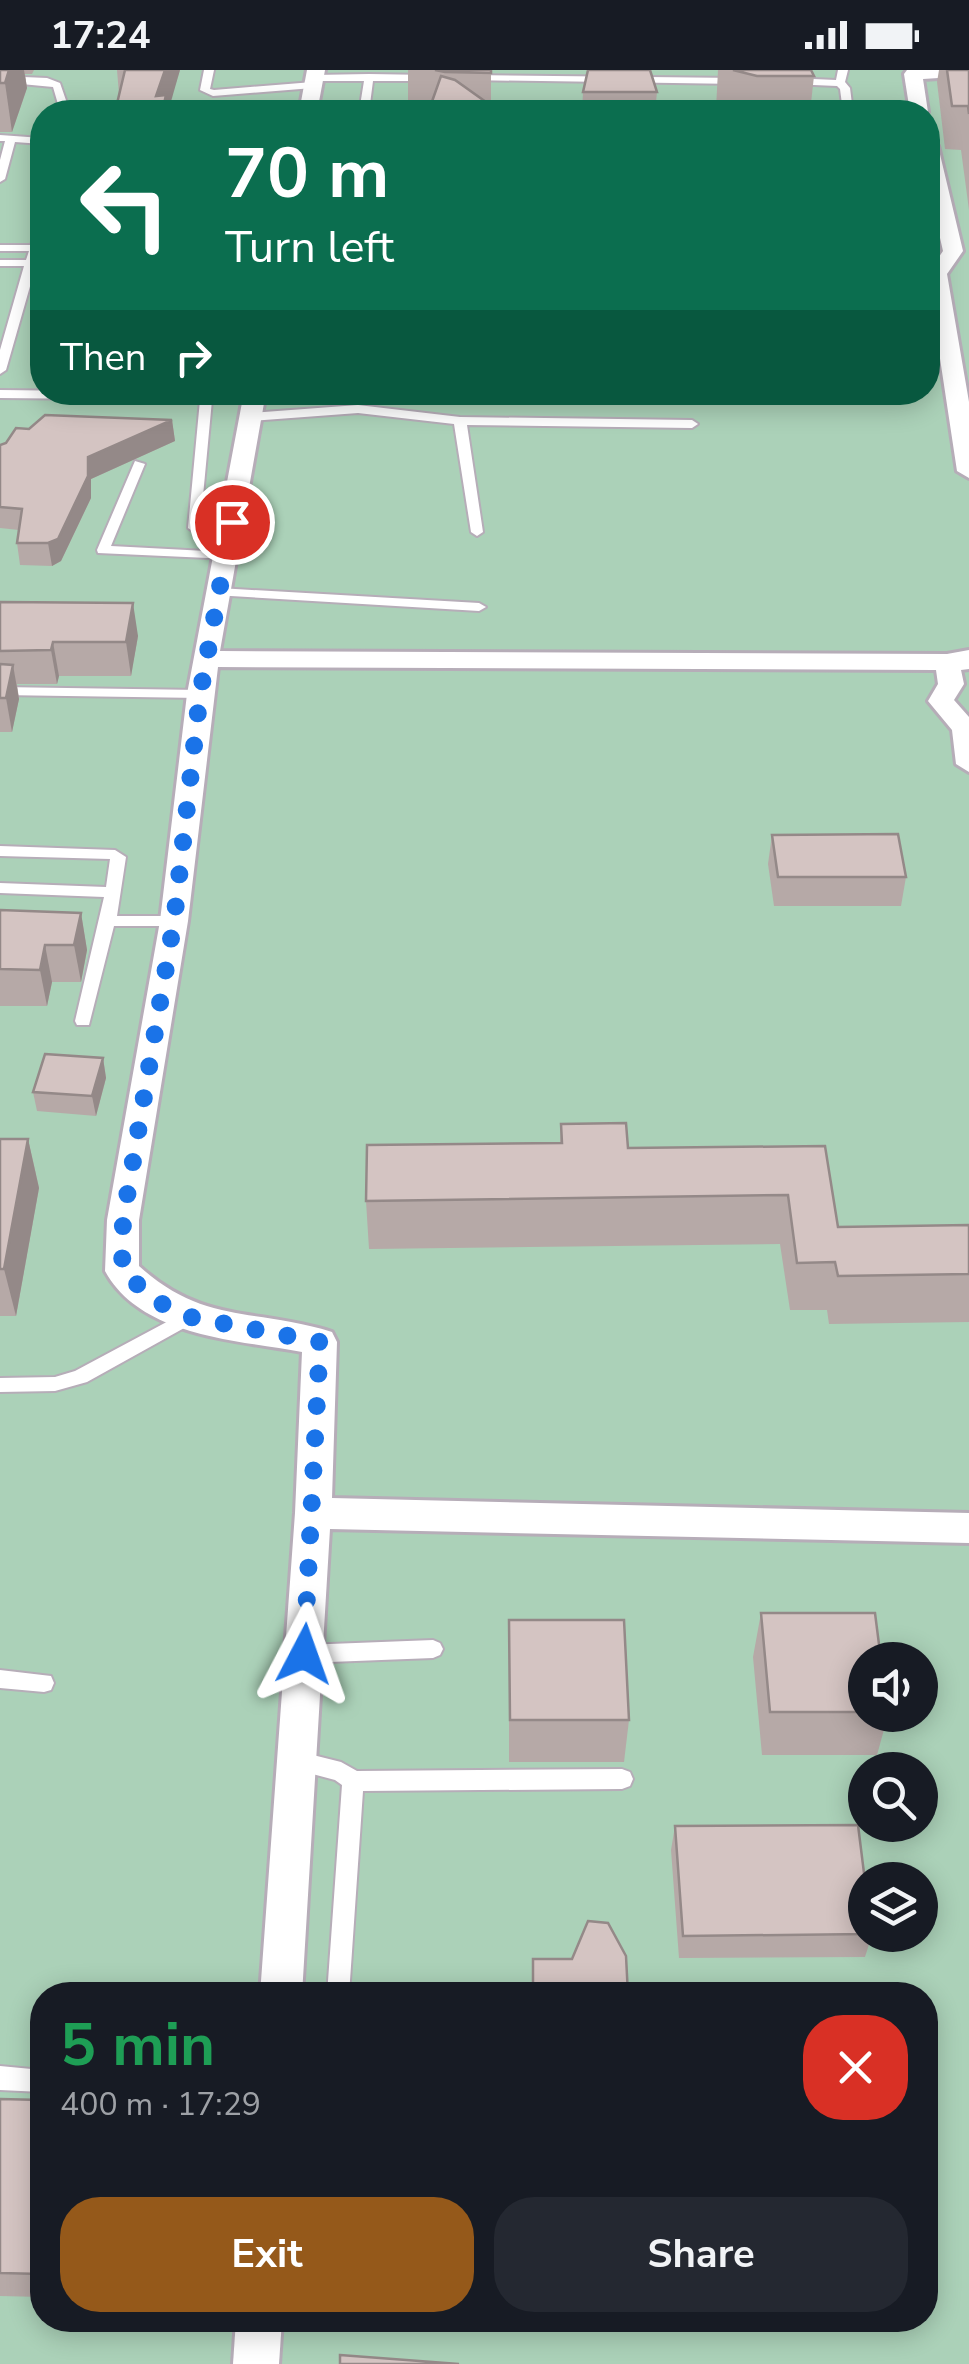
<!DOCTYPE html>
<html lang="en">
<head>
<meta charset="utf-8">
<style>
  :root { --surface:#171b24; --page:#242831; --text:#f1f3f6; --muted:#9ea1a6; --accent:#95591a }
  body { margin:0; font-family:"Nunito Sans",sans-serif; background:var(--page); color:var(--text); height:100vh; display:flex; flex-direction:column; font-size:38px; white-space:nowrap }
  * { box-sizing:border-box; margin:0 }
  p { font-size:32px; color:var(--muted) }
  .icon { flex:none; width:55px; height:55px; fill:none; stroke:currentColor; stroke-width:2; stroke-linecap:round; stroke-linejoin:round }
  .map { position:relative; flex:1; overflow:hidden }
  .side { position:absolute; left:30px; top:1912px; width:908px; height:350px; display:flex; flex-direction:column; background:var(--surface); border-radius:40px; box-shadow:0 5px 25px #0003 }
  .side>* { flex:none }
  .guide { position:absolute; left:30px; top:30px; width:910px; height:305px; border-radius:40px; box-shadow:0 5px 25px #0003; background:#0b6e4f; color:#fff; overflow:hidden }
  .controls { position:absolute; left:848px; top:1572px; display:grid; gap:20px }
  .controls a { display:grid; place-items:center; width:90px; height:90px; border-radius:50%; background:var(--surface); box-shadow:0 5px 25px #0003; font-size:50px }
  .pin { position:absolute; display:grid; place-items:center; width:85px; height:85px; color:#fff; margin:-42px; border:5px solid #fff; border-radius:50%; box-shadow:0 2px 10px #0007 }
  .me { position:absolute; width:110px; margin:-55px; rotate:4deg; stroke-linejoin:round; filter:drop-shadow(0 0 8px #0008) }
  .turn { display:flex; align-items:center; gap:35px; height:210px; padding:0 30px; font-size:45px }
  .turn .icon { width:130px; height:130px; stroke-width:2.5 }
  .turn b { display:block; font-size:70px; line-height:85px }
  .then { display:flex; align-items:center; height:95px; padding:0 30px; background:#0003; gap:20px; font-size:38px }
  .round { display:grid; place-items:center; flex:none; width:105px; height:105px; border-radius:40px; background:var(--page) }
  .summary { display:flex; align-items:center; justify-content:space-between; height:170px; padding:0 30px }
  h1 { font-size:60px; font-weight:700; line-height:75px; color:#1e9e55 }
  .cta { display:flex; gap:20px; margin-top:auto; padding:20px 30px }
  .cta a { flex:1; height:115px; border-radius:40px; background:var(--accent); color:#fff; font-size:40px; font-weight:700; line-height:115px; text-align:center }
  .cta a+a { background:var(--page); color:var(--text) }
  .status { display:flex; justify-content:space-between; align-items:center; height:70px; padding:0 50px; background:var(--surface); direction:ltr }
  .status svg { height:28px; fill:currentColor }
  .map>svg:first-child { display:block }
  .green { fill:#abd1b8; fill-rule:evenodd }
  .lines { fill:none; stroke-linecap:round; stroke-linejoin:round }
  .service-casing { stroke:#b6adb8; stroke-width:4 }
  .minor-casing { stroke:#b6adb8; stroke-width:6 }
  .service { fill:#fff; fill-rule:evenodd }
  .minor { fill:#fff; fill-rule:evenodd }
  .wall { fill:#b6a9a7 }
  .shaded-wall { fill:#948988 }
  .building { fill:#d4c4c2; stroke:#948988; stroke-width:2.5 }
  .route { stroke:#1a73e8; stroke-width:18; stroke-dasharray:0 32.4 }
</style>
</head>
<body>
<div class="status"><b>17:24</b><svg viewBox="0 0 49 12"><path d="M0 12V9h3v3zM5 12V6h3v6zM10 12V3h3v9zM15 12V0h3v12zM26 1h20v11H26zM47 4h2v5h-2z"/></svg></div>
<div class="map">
<svg width="969" height="2294" viewBox="0 0 969 2294">
  <rect width="100%" height="100%" fill="#fcf3fe"/>
  <path class="green" d="M0 0H969V2294H0ZM42 42H928V322H42ZM865 1590H920V1645H865ZM865 1700H920V1755H865ZM865 1810H920V1865H865ZM42 1925H925V2250H42Z"/>
  <g class="lines">
    <defs>
      <g id="service">
        <polygon points="204,0 214,0 210,19 214,20 313,12 318,15 313,18 213,26 200,20"/>
        <polygon points="838,0 848,0 845,12 850,18 853,42 843,42 840,19 837,16 790,14 785,11 790,8 836,10"/>
        <polygon points="369,4 429,5 434,8 429,11 373,11 369,42 359,42 364,11 314,11 309,8 314,5"/>
        <polygon points="470,5 739,8 744,11 739,14 467,10 465,8"/>
        <polygon points="0,6 47,8 60,13 69,39 60,41 53,17 0,12"/>
        <polygon points="0,65 42,68 42,74 15,72 5,109 0,112 0,90 5,71 0,71"/>
        <polygon points="42,151 41,178 6,300 0,304 0,280 24,196 0,196 0,190 26,190 29,181 0,181 0,175 31,175 37,154"/>
        <polygon points="0,320 254,323 260,327 254,331 212,330 200,458 194,462 188,458 200,330 0,328"/>
        <polygon points="358,335 460,347 692,350 698,354 692,358 467,355 483,462 477,466 471,462 454,354 358,343 251,351 245,347 251,343"/>
        <polygon points="135,391 145,394 111,476 225,482 230,483 230,489 98,483 97,480"/>
        <polygon points="219,518 479,533 486,537 479,541 214,525 214,519"/>
        <polygon points="0,617 200,620 207,624 200,628 0,625"/>
        <polygon points="0,776 115,780 126,787 117,846 174,846 182,851 174,856 114,856 89,955 77,955 75,951 104,827 0,823 0,813 106,817 110,789 0,786"/>
        <polygon points="189,1240 195,1242 198,1247 195,1252 87,1312 55,1321 0,1322 0,1308 55,1307 75,1301"/>
        <polygon points="433,1570 440,1573 443,1579 440,1585 433,1588 304,1593 297,1590 294,1584 297,1578 304,1575"/>
        <polygon points="0,1600 51,1606 54,1613 51,1620 44,1622 0,1618"/>
        <polygon points="297,1681 341,1692 357,1701 622,1699 630,1702 633,1709 630,1716 622,1719 363,1721 349,1925 327,1925 342,1715 335,1710 290,1698 286,1691 290,1684"/>
        <polygon points="0,1996 42,2000 42,2022 0,2020"/>
      </g>
      <g id="minor">
        <polygon points="307,0 325,0 317,42 299,42"/>
        <polygon points="907,0 969,0 969,6 923,9 928,42 910,42 904,4"/>
        <polygon points="928,70 938,76 963,181 947,204 969,332 969,408 957,401 928,209 928,203 943,181 928,115"/>
        <path d="M244 322H266L220 581 947 584 969 580V599L961 600 964 614 954 630 969 647V702L956 694 952 660 928 631 938 614 936 600 218 597 188 851 139 1150V1196C204 1255 256 1238 332 1262L337 1272 332 1428 969 1443V1473L330 1459 302 1925H260L295 1443 302 1282C238 1270 141 1267 105 1201L107 1150 160 851 187 624Z"/>
        <polygon points="236,2250 282,2250 279,2294 233,2294"/>
      </g>
    </defs>
    <use href="#service" class="service-casing"/>
    <use href="#minor" class="minor-casing"/>
    <use href="#service" class="service"/>
    <use href="#minor" class="minor"/>
  </g>
  <g class="wall">
    <polygon points="0,0 34,0 32,4 25,4 27,18 12,62 0,62"/>
    <polygon points="117,0 180,0 167,40 119,24"/>
    <polygon points="408,0 491,0 491,36 428,41 408,36"/>
    <polygon points="718,0 811,0 814,6 810,42 728,42 716,39"/>
    <polygon points="939,0 969,0 969,140 961,80 945,79 937,12"/>
    <polygon points="583,22 657,22 655,42 582,42"/>
    <polygon points="172,350 175,371 91,409 91,428 61,491 52,496 20,495 17,473 19,460 0,458 0,375 6,373 29,359"/>
    <polygon points="0,532 138,566 131,606 59,606 57,614 17,614 19,629 12,662 0,662"/>
    <polygon points="772,765 906,807 901,836 774,836 768,794"/>
    <polygon points="0,840 81,843 87,880 81,912 52,912 47,936 0,936"/>
    <polygon points="103,988 106,1008 96,1046 37,1041 33,1022"/>
    <polygon points="561,1054 628,1078 825,1076 838,1157 969,1155 969,1252 829,1254 827,1240 790,1240 780,1174 369,1179 366,1131 560,1073"/>
    <polygon points="0,1069 28,1069 39,1118 16,1246 0,1246"/>
    <polygon points="761,1543 865,1590 865,1645 888,1645 877,1685 762,1685 753,1587"/>
    <polygon points="509,1550 629,1650 624,1692 509,1692"/>
    <polygon points="675,1756 865,1811 865,1865 872,1865 865,1887 679,1888 671,1780"/>
    <polygon points="0,2029 42,2030 42,2227 0,2226"/>
  </g>
  <g class="shaded-wall">
    <polygon points="9,0 24,0 27,18 12,62 5,13"/>
    <polygon points="165,0 180,0 168,42 158,42 156,26"/>
    <polygon points="172,350 175,371 91,409 91,428 61,491 52,496 48,473 88,387"/>
    <polygon points="133,533 138,566 131,606 126,572"/>
    <polygon points="53,572 59,606 57,614 51,580"/>
    <polygon points="13,595 19,629 12,662 6,628"/>
    <polygon points="81,843 87,880 81,912 74,875"/>
    <polygon points="45,875 52,912 47,936 40,900"/>
    <polygon points="103,988 106,1008 96,1046 92,1026"/>
    <polygon points="28,1069 39,1118 16,1246 4,1199"/>
  </g>
  <g class="building">
    <polygon points="0,0 9,0 5,13 0,13"/>
    <polygon points="125,0 165,0 156,26 166,25 162,42 115,42"/>
    <polygon points="435,0 491,0 491,3 445,2"/>
    <polygon points="588,0 650,0 657,22 583,22"/>
    <polygon points="733,0 811,0 814,6 757,6"/>
    <polygon points="947,0 969,0 969,44 968,36 952,36"/>
    <polygon points="441,6 455,10 500,42 425,42 429,40"/>
    <polygon points="45,345 172,350 88,387 88,406 58,469 48,473 17,473 22,439 0,437 0,375 6,373 16,358 29,359"/>
    <polygon points="0,532 133,533 126,572 53,572 51,580 0,581"/>
    <polygon points="0,594 13,595 6,628 0,628"/>
    <polygon points="898,764 906,807 778,807 772,765"/>
    <polygon points="0,840 81,843 74,875 45,875 40,900 0,899"/>
    <polygon points="45,984 103,988 92,1026 33,1022"/>
    <polygon points="626,1053 628,1078 825,1076 838,1157 969,1155 969,1204 838,1206 835,1192 797,1193 788,1125 366,1131 367,1075 562,1073 561,1054"/>
    <polygon points="0,1069 28,1069 4,1199 0,1199"/>
    <polygon points="761,1543 875,1543 881,1590 865,1590 865,1642 770,1642"/>
    <polygon points="509,1550 624,1550 629,1650 510,1650"/>
    <polygon points="858,1755 865,1811 865,1864 683,1866 675,1756"/>
    <polygon points="588,1851 608,1853 626,1886 628,1925 533,1925 533,1889 572,1889"/>
    <polygon points="0,2029 42,2030 42,2204 0,2203"/>
    <polygon points="340,2285 459,2294 340,2294"/>
  </g>
  <g class="lines">
    <polyline class="route" points="232,452 200,624 174,851 123,1150 122,1200 154,1230 190,1247 320,1272 304,1584"/>
  </g>
</svg>
<div class="controls">
<a><svg class="icon" aria-label="sound" viewBox="0 0 24 24"><path d="M4 9h4l5-4v14l-5-4H4zM17 9q2 3 0 6"/></svg></a>
<a><svg class="icon" aria-label="search" viewBox="0 0 24 24"><circle cx="10" cy="10" r="6"/><path d="M15 15l6 6"/></svg></a>
<a><svg class="icon" aria-label="layers" viewBox="0 0 24 24"><path d="M12 4l9 5-9 5-9-5zM3 14l9 5 9-5"/></svg></a>
</div>
<div class="pin" style="left:232px;top:452px;background:#d93025"><svg class="icon" aria-label="arrive" viewBox="0 0 24 24"><path d="M6 21V4h12l-3 4 3 4H6"/></svg></div>
<svg class="me" style="left:304px;top:1584px" viewBox="-20 -20 40 40"><path d="M0-17L14 15 0 8-14 15z" fill="#1a73e8" stroke="#fff" stroke-width="4"/></svg>
<div class="guide">
<div class="turn"><svg class="icon" aria-label="left" viewBox="0 0 24 24"><path d="M17 20v-9H6M10 6l-5 5 5 5"/></svg><div><b>70 m</b>Turn left</div></div>
<div class="then">Then<svg class="icon" aria-label="right" viewBox="0 0 24 24"><path d="M7 20v-9h11M14 6l5 5-5 5"/></svg></div>
</div>
<section class="side">
<div class="summary"><div><h1>5 min</h1><p>400 m · 17:29</p></div><a class="round" style="background:#d93025;color:#fff"><svg class="icon" aria-label="close" viewBox="0 0 24 24"><path d="M6 6l12 12M18 6L6 18"/></svg></a></div>
<div class="cta"><a>Exit</a><a>Share</a></div>
</section>
</div>
</body>
</html>
